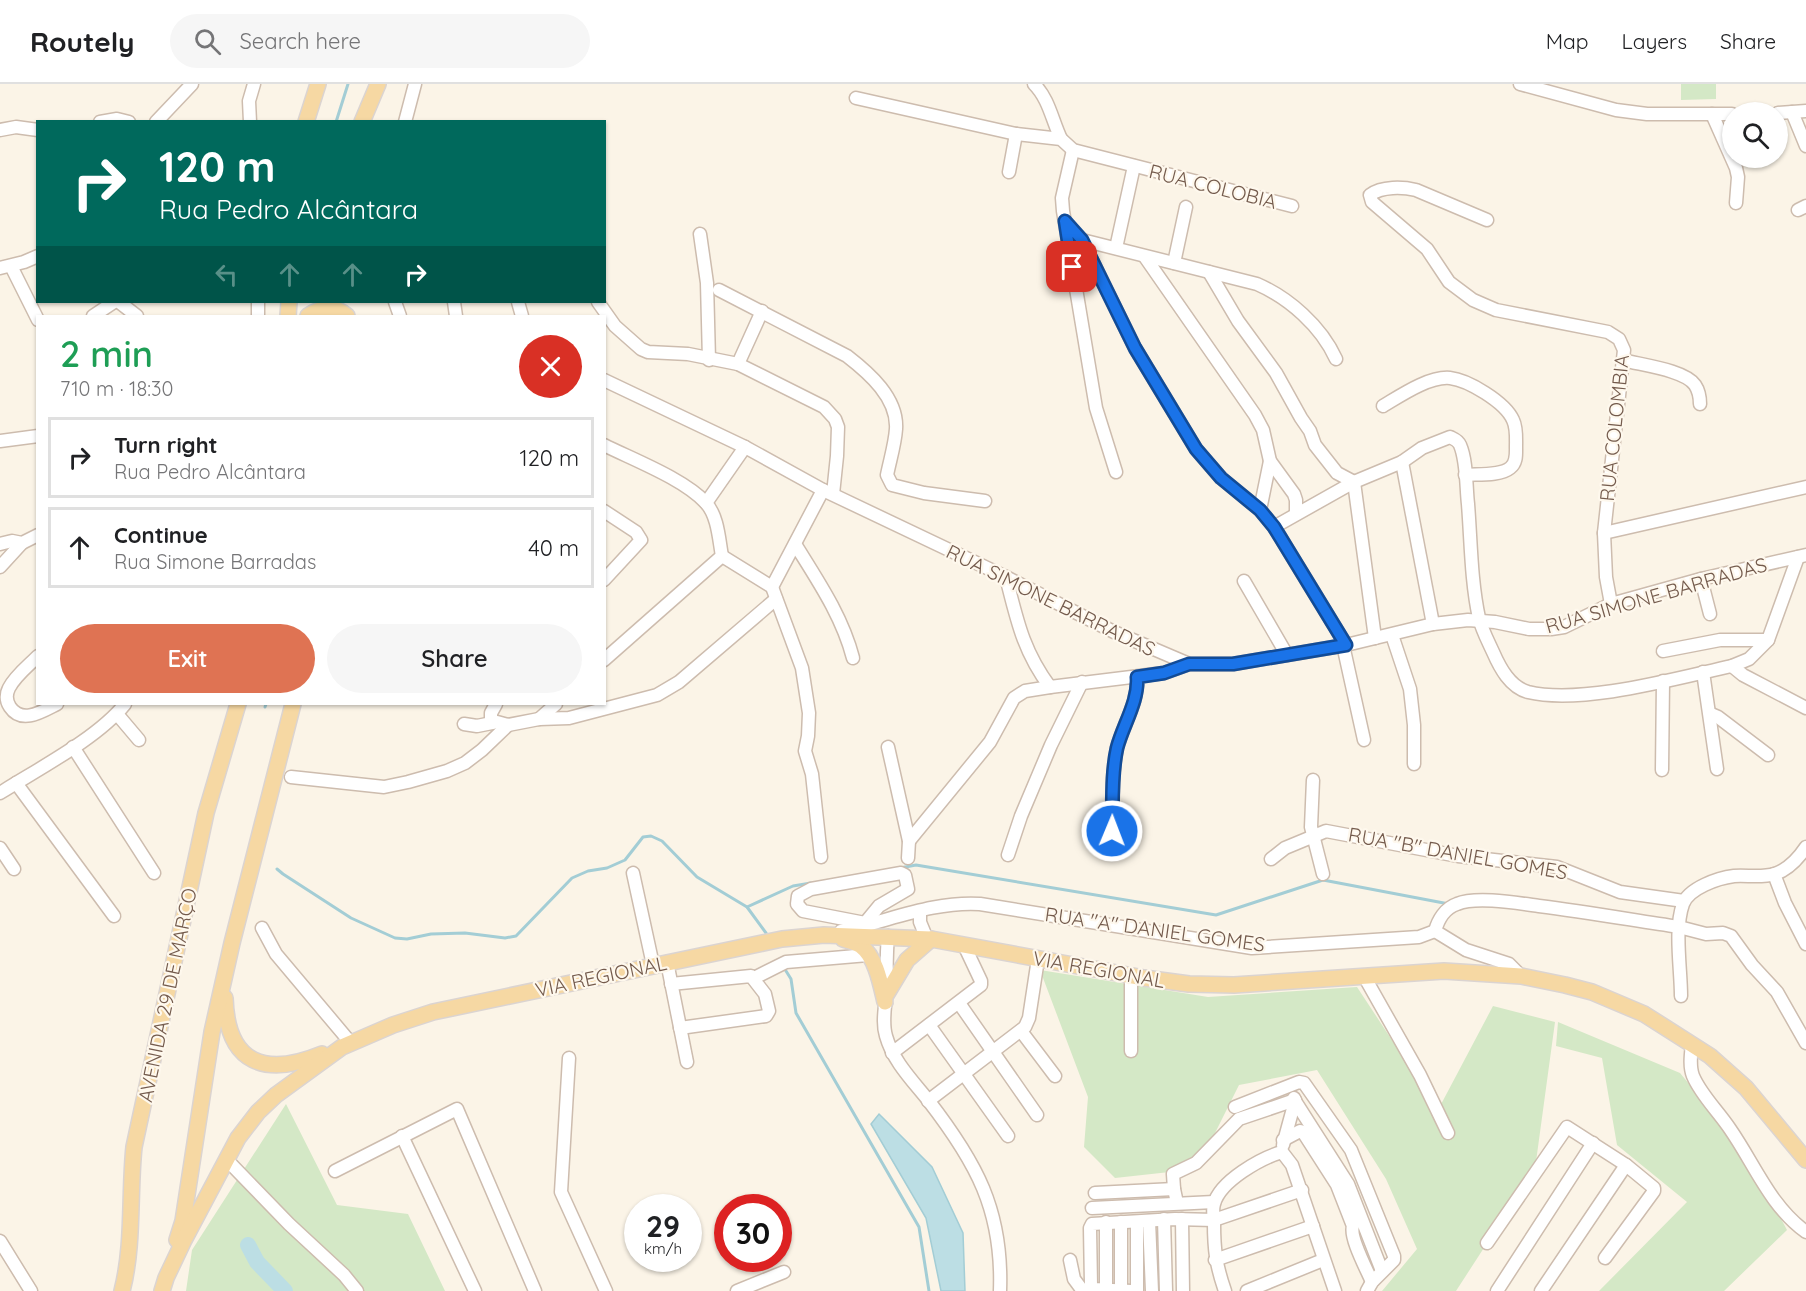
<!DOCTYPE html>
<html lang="en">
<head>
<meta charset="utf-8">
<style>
  :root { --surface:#fff; --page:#f6f6f6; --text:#202124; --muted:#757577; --line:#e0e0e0; --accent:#df7353 }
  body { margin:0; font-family:Quicksand,sans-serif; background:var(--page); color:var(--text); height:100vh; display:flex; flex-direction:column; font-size:22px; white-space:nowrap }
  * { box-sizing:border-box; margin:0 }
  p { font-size:20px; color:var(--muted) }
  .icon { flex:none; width:33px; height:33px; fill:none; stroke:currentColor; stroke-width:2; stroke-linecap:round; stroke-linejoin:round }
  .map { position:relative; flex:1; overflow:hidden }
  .details { position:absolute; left:36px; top:231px; width:570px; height:390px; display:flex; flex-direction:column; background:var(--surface); border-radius:0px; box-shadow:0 2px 4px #0004 }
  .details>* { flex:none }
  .banner { position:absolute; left:36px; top:36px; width:570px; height:183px; border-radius:0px; box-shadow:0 2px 4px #0004; background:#00695c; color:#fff; overflow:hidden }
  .tools { position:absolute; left:1722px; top:18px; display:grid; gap:12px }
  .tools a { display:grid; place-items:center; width:66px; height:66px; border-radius:50%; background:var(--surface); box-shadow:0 2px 4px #0004; font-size:30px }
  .speed { position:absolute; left:624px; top:1110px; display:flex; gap:12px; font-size:30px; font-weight:700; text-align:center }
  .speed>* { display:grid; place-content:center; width:78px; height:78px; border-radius:50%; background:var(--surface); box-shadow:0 2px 4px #0004; line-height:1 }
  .speed small { font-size:15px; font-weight:400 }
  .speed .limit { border:9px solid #d22; background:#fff; color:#111 }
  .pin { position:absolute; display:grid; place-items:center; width:51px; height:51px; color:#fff; margin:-26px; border-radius:12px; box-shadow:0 3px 9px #0006 }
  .me { position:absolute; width:66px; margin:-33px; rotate:1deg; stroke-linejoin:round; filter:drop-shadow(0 0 4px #0008) }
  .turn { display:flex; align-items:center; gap:21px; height:126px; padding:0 24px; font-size:27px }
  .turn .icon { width:78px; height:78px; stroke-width:2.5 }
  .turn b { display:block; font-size:42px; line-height:51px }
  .lanes { display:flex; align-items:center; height:57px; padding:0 24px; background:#0003; justify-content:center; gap:30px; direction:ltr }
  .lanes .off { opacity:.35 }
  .round { display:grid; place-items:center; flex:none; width:63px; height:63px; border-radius:32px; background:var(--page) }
  .head { display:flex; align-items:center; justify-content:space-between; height:102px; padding:0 24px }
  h1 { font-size:36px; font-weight:600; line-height:45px; color:#1e9e55 }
  .button { display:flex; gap:12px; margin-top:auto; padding:12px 24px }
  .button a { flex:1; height:69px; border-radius:36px; background:var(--accent); color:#fff; font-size:24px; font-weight:600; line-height:69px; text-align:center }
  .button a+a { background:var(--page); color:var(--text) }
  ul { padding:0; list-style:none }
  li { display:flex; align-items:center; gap:18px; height:81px; margin:0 12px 9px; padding:0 12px; border:3px solid var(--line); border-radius:0px }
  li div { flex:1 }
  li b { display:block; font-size:22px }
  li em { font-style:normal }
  header { display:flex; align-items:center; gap:36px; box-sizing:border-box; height:84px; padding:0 30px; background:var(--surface); border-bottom:2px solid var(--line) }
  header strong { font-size:28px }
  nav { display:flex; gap:33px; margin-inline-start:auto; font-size:21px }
  .search { width:420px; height:54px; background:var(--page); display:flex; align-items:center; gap:15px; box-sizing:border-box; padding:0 21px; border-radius:33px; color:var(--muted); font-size:22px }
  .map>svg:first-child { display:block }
  .green { fill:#d4e8c6 }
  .water { fill:#bcdee4; stroke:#a3cdd5; stroke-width:1.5 }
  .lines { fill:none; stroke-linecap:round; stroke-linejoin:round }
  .stream { stroke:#a3cdd5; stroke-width:3 }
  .river { stroke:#bcdee4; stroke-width:16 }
  .minor-casing { stroke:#cdbcae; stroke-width:15 }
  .major-casing { stroke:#dbd4d1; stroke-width:18 }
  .minor { stroke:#fff; stroke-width:12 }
  .major { stroke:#f6d8a3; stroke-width:15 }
  .route-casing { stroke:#114b97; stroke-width:15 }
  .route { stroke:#1a73e8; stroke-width:10 }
  .labels { text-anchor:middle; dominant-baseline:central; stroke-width:4.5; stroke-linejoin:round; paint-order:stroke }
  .street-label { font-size:20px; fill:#745b4d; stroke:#fef8ed }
</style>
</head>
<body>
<header>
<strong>Routely</strong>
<div class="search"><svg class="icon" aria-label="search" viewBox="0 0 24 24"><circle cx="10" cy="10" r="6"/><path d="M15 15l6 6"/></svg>Search here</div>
<nav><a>Map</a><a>Layers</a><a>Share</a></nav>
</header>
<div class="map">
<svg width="1806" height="1207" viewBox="0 0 1806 1207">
  <rect width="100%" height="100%" fill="#fbf4e7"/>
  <g class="green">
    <polygon points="1681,0 1716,0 1716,15 1681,16"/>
    <polygon points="1040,886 1208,913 1357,903 1438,1026 1493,922 1555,938 1535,1085 1456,1207 1382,1207 1417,1165 1386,1095 1317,986 1239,1001 1197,1085 1115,1094 1084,1063 1088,1013"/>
    <polygon points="1558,938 1680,989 1744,1066 1787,1146 1724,1207 1599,1207 1687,1118 1617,1061 1602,974 1556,962"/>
    <polygon points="286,1020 337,1121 408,1130 445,1207 186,1207 192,1166"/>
  </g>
  <polygon class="water" points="879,1030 932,1083 963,1149 965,1207 941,1207 926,1134 871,1040"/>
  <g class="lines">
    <g class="stream">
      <polyline points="336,38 348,0"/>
      <polyline points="265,623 266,620"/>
      <polyline points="900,784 916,781 1216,831 1323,796 1449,820"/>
      <polyline points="277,785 283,790 351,834 395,854 407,855 431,850 465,849 505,854 516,852 572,794 588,787 607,784 625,776 643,753 651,752 662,757 697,793 747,823 766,849"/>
      <polyline points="747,823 793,802 811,799"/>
      <polyline points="786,887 791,895 796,929 919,1143 929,1207"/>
    </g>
    <polyline class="river" points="248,1161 257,1178 285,1207"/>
    <defs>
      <g id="minor">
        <path d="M1034 0C1049 15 1052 36 1061 55"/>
        <polyline points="1520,0 1616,26 1647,30 1732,30"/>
        <polyline points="856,14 1016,50 1061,55 1073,66 1292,122"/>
        <polyline points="1792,28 1806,62"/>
        <polyline points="1778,29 1806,27"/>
        <polyline points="1712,30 1736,84 1738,93 1736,119"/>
        <polyline points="100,38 117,35 129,38"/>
        <polyline points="156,38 192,0"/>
        <polyline points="250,38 249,17 254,0"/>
        <polyline points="405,38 415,0"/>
        <polyline points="0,46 16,43 38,46"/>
        <polyline points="1073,66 1062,114 1063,127 1096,324 1116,388"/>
        <polyline points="1009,88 1016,50"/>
        <polyline points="1798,126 1806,122"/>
        <path d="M1487 136 1416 106C1403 103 1382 102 1370 111L1372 118 1427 165 1449 198 1473 216 1496 226 1608 248 1619 255 1624 266 1604 449 1606 493 1611 520"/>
        <polyline points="700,150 707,199 709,276"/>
        <path d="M1080 154 1082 156 1257 200C1289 214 1321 242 1336 275"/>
        <polyline points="1082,156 1135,264 1196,365 1221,394 1260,426 1274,443 1346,561"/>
        <polyline points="1116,164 1134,82"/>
        <polyline points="1145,173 1255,331 1263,346 1270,377 1294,410 1296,416 1296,430"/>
        <polyline points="1174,179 1186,123"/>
        <polyline points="11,182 38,236"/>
        <polyline points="0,184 24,178 38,172"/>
        <polyline points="1209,188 1238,237 1276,289 1301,334 1310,347 1315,361 1337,389 1354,398"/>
        <path d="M719 206 847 272C869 289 898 314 896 345 895 360 890 376 887 391L892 401 924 409 985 417"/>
        <polyline points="119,218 137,232"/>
        <polyline points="258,218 258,232"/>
        <polyline points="395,218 400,232"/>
        <polyline points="454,218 456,232"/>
        <polyline points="518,218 522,232"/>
        <polyline points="598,218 615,242 641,265 648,268 688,270 738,280 824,323 835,335 838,343 837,372 833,410"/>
        <polyline points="93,232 114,218"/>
        <path d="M1623 276C1641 281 1685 286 1695 301 1699 307 1700 313 1700 320"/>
        <polyline points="738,280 762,227"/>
        <polyline points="604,296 745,363 823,406 1006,493 1114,548 1189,580 1233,580 1346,561 1433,540 1468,536 1495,538 1529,545 1551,545 1564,543 1611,520 1701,495 1806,471"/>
        <path d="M1383 322C1400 312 1429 292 1450 294 1468 296 1505 318 1513 336 1517 344 1516 354 1516 363 1516 370 1517 379 1510 384 1500 392 1478 390 1465 391"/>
        <polyline points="0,357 38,352"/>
        <path d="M604 361C634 376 684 395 706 419 718 432 719 456 722 472L604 576"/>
        <polyline points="1402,378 1433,540"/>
        <polyline points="1354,398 1375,554"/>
        <polyline points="706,419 745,363"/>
        <polyline points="1260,426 1270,377"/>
        <polyline points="604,427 636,448 641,456 604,496"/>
        <path d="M1274 443 1354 398 1402 378 1422 364 1450 353C1454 355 1458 356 1460 361 1467 377 1466 403 1468 420 1471 458 1471 497 1479 534 1482 546 1488 557 1493 568 1500 584 1510 603 1528 608 1582 621 1677 594 1732 582L1749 575 1768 556 1798 473"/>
        <polyline points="1604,449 1806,403"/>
        <polyline points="0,460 12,457 22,459 38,451"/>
        <path d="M795 460C818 497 842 532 853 574"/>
        <polyline points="722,472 772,503 802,584 809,629 808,652 805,667 812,690 821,773"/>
        <polyline points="0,483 22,459"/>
        <path d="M1006 493C1017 536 1023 567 1050 603L1164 589 1189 580"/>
        <polyline points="1701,495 1710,530"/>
        <polyline points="1244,497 1287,571"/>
        <polyline points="772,503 823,406"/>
        <polyline points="1392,551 1410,605 1414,641 1414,680"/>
        <polyline points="1343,561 1364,656"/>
        <polyline points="1663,567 1720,556 1768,556"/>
        <path d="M38 572C28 582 15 592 9 604 6 610 6 617 10 623 22 641 43 627 57 620"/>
        <polyline points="1732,582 1743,591 1806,624"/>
        <polyline points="1703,588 1717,685"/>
        <polyline points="117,630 139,656"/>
        <polyline points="1711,630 1718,633 1768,671"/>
        <polyline points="539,635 556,620"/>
        <polyline points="491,639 491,629 496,620"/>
        <polyline points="464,640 477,642 497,638 508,641 539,635 569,634 657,611 679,598 776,515"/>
        <polyline points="73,663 154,789"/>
        <polyline points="888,663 909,757 908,774"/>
        <polyline points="1662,686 1663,597"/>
        <polyline points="291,693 384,703 408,698 447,687 465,679 482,666 508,641"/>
        <polyline points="1313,696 1311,743 1323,790"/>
        <polyline points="16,699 114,832"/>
        <path d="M0 709C38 685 98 654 125 620"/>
        <path d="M1112 747C1113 720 1111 691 1117 664 1123 641 1139 617 1137 593"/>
        <polyline points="909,757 990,658 1014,614 1025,607 1050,603"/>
        <polyline points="0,764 14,785"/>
        <polyline points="1008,771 1021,732 1051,661 1082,598"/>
        <polyline points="1271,775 1285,764 1326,747 1458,772 1557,783 1620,808 1684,817"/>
        <polyline points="633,789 653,881"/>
        <polyline points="1774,790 1785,819 1806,860"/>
        <polyline points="920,827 920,838 927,855"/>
        <polyline points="865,839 879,822 908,805 905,791 901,789 811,805 798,812 797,820 803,827 865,839 866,841"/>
        <polyline points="262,844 276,870 350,958"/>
        <path d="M841 847C887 838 932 817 980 820L1252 864 1419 853 1435 847 1466 866 1509 880 1521 892"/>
        <path d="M1435 847C1438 836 1445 824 1457 820 1476 812 1517 819 1539 822 1586 828 1632 836 1679 843L1706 850 1723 849 1731 852 1752 881 1777 908 1806 959"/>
        <path d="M888 852C886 872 887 892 886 911 885 925 882 939 886 952 893 977 912 996 928 1016 976 1078 1003 1126 1000 1207"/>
        <polyline points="667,878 687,978"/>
        <polyline points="1364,892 1420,991 1448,1049"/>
        <polyline points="754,894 786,878 868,871"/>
        <polyline points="671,900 751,892 765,910 769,927 766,932 680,944"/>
        <path d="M1681 912C1681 885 1674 845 1683 820 1689 804 1718 794 1734 792 1747 791 1762 794 1775 790 1789 785 1798 775 1806 763"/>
        <polyline points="959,919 1037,1031"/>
        <polyline points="929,941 1008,1052"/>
        <polyline points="1021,947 1055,992"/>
        <path d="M1692 960C1691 970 1689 982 1693 992 1701 1011 1718 1027 1730 1045 1755 1081 1770 1122 1806 1148"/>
        <polyline points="1131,967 1131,892"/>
        <polyline points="892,969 981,901 981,897 964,861"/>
        <polyline points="569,974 561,1108 606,1207"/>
        <polyline points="928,1017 1025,943 1029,934 1038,875"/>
        <polyline points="1295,1017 1348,1100 1382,1187"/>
        <polyline points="1235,1023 1299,998 1304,999 1351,1066 1394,1172 1394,1176 1372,1198 1367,1207"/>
        <polyline points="402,1052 475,1207"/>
        <path d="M1283 1056 1300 1047 1303 1048 1337 1101 1353 1142C1349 1153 1367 1186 1372 1198"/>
        <polyline points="1283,1061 1295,1017 1294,1014"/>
        <polyline points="1282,1068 1292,1081 1335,1207"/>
        <polyline points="227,1076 289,1140 344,1191 357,1207"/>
        <polyline points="335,1087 457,1025 535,1207"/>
        <polyline points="1095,1109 1174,1105"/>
        <polyline points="1177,1119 1174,1105 1173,1090 1196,1079 1239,1035 1295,1016"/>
        <polyline points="1092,1124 1214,1118"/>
        <polyline points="1164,1135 1166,1207"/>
        <polyline points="1182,1135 1183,1207"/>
        <polyline points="1149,1137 1152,1207"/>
        <polyline points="1121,1138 1121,1206"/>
        <polyline points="1137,1138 1137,1207"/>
        <polyline points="0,1157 31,1207"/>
        <polyline points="1487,1159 1567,1043 1626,1081 1654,1104 1654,1107 1605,1174"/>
        <polyline points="1070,1176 1074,1195 1083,1207"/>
        <polyline points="1215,1176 1313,1142"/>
        <polyline points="1106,1205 1106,1138"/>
        <polyline points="737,1207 784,1188"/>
        <polyline points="1131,1207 1094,1205 1091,1201 1090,1144 1092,1140 1175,1135 1214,1136 1302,1106"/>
        <path d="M1225 1207C1216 1181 1214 1166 1214 1139 1214 1133 1212 1126 1214 1120 1220 1097 1261 1074 1282 1068"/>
        <polyline points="1247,1207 1323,1176"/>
        <polyline points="1497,1207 1593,1059"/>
        <polyline points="1541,1207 1626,1081"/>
      </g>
      <g id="major">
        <polyline points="306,38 318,0"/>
        <polyline points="362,38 378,0"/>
        <polyline points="288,232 289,218"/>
        <path d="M308 232C321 223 335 221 347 232"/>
        <path d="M843 855C849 857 856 858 861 862 876 873 881 901 885 918"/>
        <polyline points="886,911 907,876 931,855"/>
        <path d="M225 914C227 981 266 993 322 970"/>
        <polyline points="177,1156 183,1137 212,948 232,859 293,620"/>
        <path d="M122 1207C134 1160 129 1111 134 1063L206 729 238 620"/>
        <polyline points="162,1207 166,1194 184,1156 238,1054 258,1028 276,1011 342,963 393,941 433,928 782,855 824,851 931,855 1144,894 1189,900 1234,901 1444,887 1521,892 1565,901 1592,908 1644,930 1710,972 1746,1004 1806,1076"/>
      </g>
    </defs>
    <use href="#minor" class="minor-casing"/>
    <use href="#major" class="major-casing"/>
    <use href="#minor" class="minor"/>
    <use href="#major" class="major"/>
  </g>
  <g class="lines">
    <defs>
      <path id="route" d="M1072 183 1065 137 1082 156 1135 264 1196 365 1221 394 1260 426 1274 443 1346 561 1233 580H1189L1164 589 1137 593C1139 617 1123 641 1117 664 1111 691 1113 720 1112 747"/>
    </defs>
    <use href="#route" class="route-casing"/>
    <use href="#route" class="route"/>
  </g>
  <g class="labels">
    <g class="street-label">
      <text transform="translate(1213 102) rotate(14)">RUA COLOBIA</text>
      <text transform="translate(1614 344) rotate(-84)">RUA COLOMBIA</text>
      <text transform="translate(1656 511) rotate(-16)">RUA SIMONE BARRADAS</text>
      <text transform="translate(1051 516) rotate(26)">RUA SIMONE BARRADAS</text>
      <text transform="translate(1458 769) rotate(10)">RUA "B" DANIEL GOMES</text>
      <text transform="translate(1155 845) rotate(8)">RUA "A" DANIEL GOMES</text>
      <text transform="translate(1099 885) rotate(10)">VIA REGIONAL</text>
      <text transform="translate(601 892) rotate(-12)">VIA REGIONAL</text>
      <text transform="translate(167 911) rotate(-78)">AVENIDA 29 DE MARÇO</text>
    </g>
  </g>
</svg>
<div class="tools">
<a><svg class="icon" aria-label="search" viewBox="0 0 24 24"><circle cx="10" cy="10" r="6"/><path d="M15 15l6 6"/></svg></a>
</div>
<div class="speed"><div>29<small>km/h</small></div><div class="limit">30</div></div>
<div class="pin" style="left:1072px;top:183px;background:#d93025"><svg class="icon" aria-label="arrive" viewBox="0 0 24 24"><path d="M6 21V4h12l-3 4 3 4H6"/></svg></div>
<svg class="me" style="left:1112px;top:747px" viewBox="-20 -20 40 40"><circle r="17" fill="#1a73e8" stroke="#fff" stroke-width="3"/><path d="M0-11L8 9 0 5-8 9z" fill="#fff"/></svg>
<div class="banner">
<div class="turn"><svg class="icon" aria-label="right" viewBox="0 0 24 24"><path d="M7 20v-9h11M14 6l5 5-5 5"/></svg><div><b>120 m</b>Rua Pedro Alcântara</div></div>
<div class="lanes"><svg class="icon off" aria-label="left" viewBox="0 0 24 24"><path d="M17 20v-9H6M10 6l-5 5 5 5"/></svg><svg class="icon off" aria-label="ahead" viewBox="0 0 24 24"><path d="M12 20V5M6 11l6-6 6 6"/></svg><svg class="icon off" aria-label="ahead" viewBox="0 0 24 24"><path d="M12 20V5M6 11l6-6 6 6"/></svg><svg class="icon" aria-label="right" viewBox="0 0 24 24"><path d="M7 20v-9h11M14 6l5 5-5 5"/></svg></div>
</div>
<section class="details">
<div class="head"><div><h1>2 min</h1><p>710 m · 18:30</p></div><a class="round" style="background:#d93025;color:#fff"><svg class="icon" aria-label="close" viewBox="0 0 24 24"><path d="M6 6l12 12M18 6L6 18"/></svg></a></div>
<ul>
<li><svg class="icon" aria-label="right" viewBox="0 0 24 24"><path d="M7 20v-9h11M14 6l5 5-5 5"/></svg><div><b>Turn right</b><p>Rua Pedro Alcântara</p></div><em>120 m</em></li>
<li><svg class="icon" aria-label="ahead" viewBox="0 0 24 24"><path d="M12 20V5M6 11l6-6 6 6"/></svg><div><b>Continue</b><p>Rua Simone Barradas</p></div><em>40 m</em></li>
</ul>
<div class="button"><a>Exit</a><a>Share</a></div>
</section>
</div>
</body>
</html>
